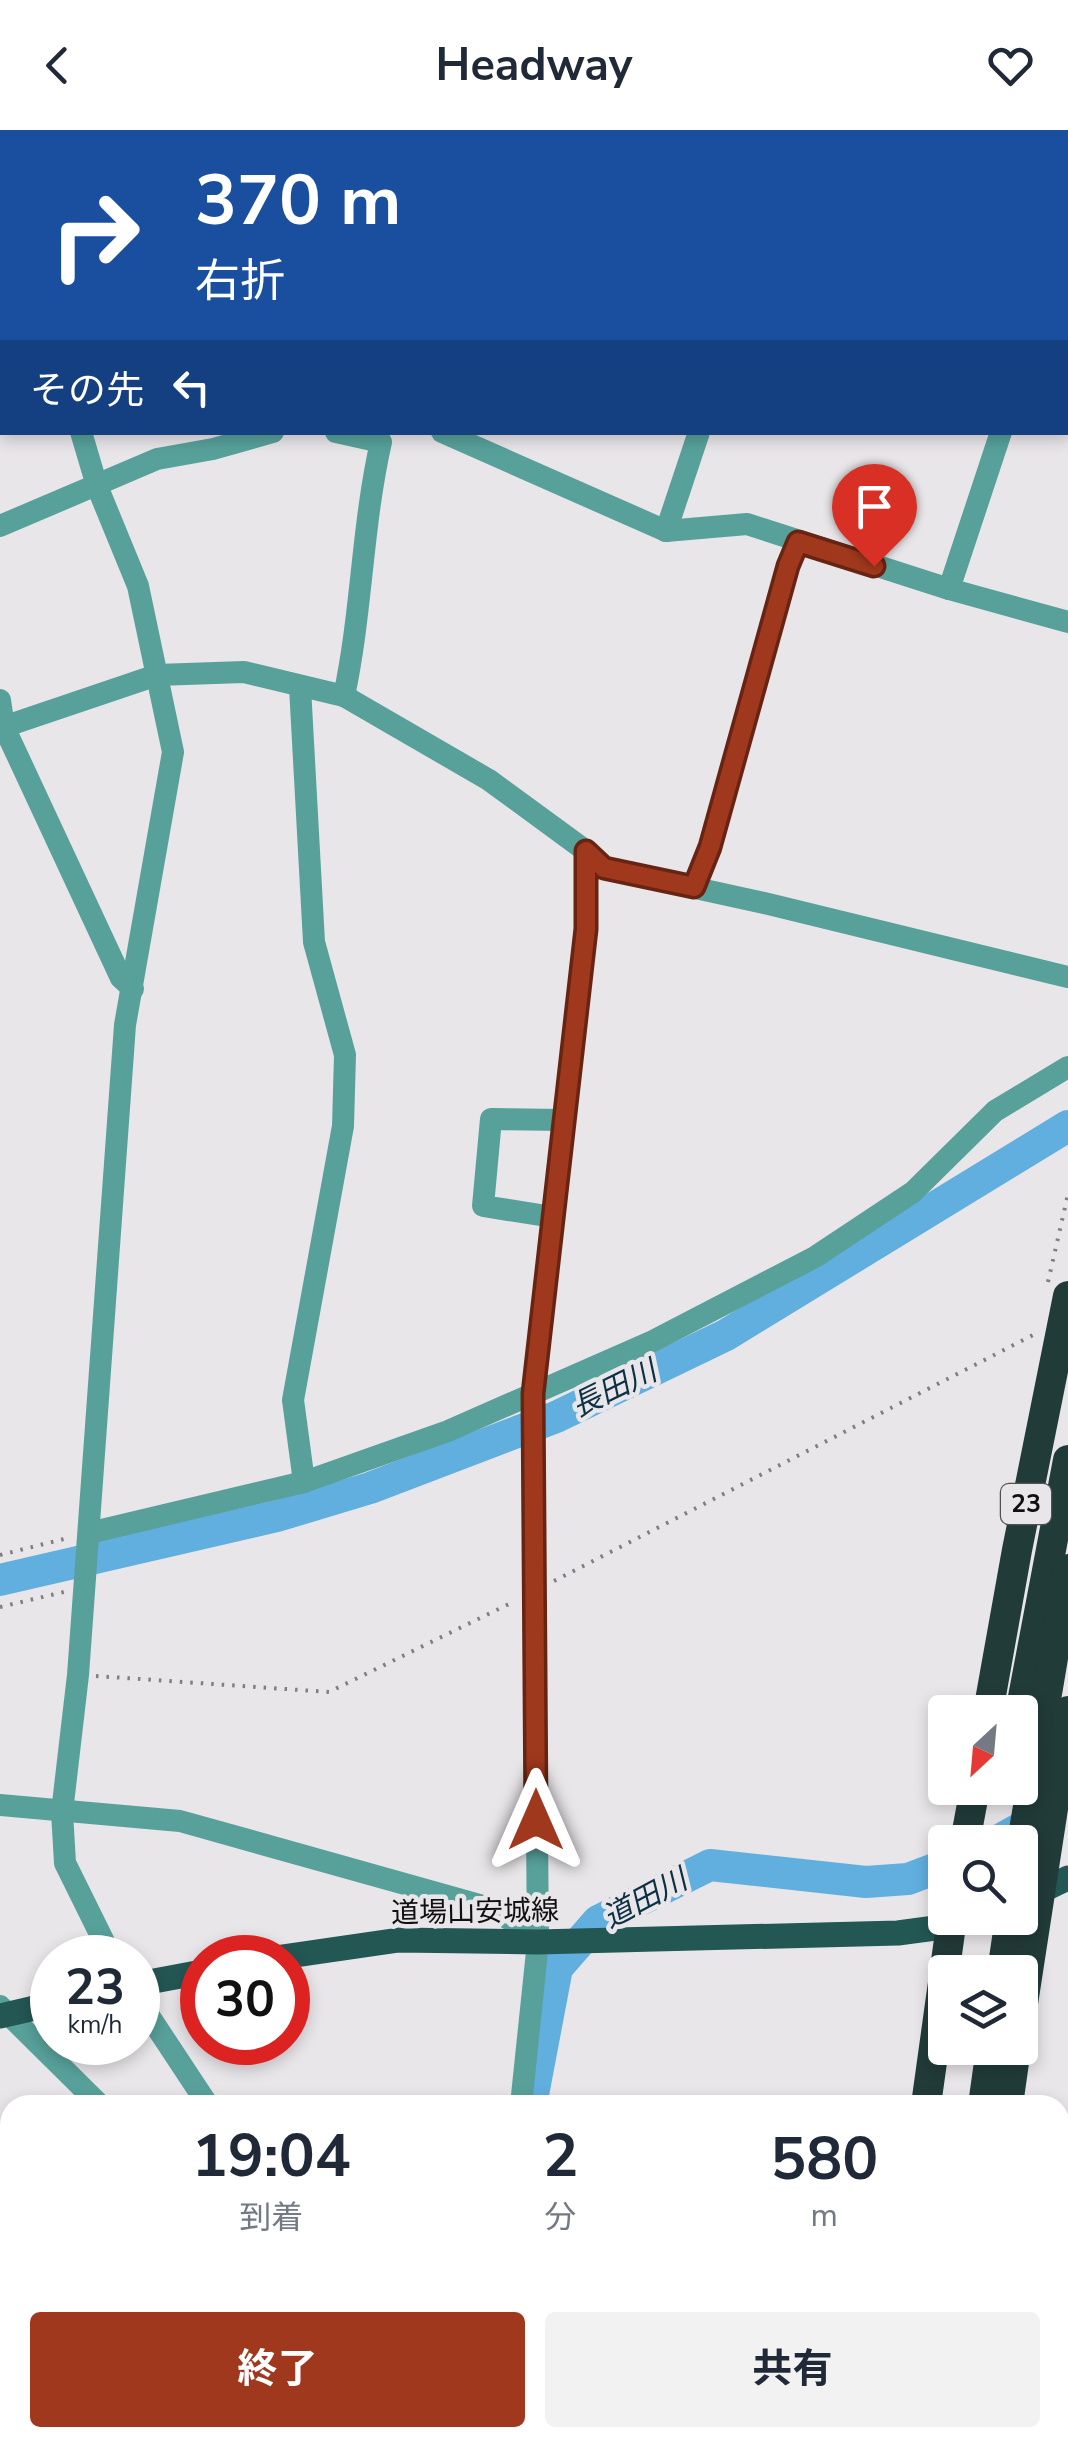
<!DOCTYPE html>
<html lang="ja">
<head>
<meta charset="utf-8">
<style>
  :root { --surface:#fff; --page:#f2f2f3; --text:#1f2937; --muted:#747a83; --accent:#a0381d }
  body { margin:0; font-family:"Nunito Sans","Noto Sans JP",sans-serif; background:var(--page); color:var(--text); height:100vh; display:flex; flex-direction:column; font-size:38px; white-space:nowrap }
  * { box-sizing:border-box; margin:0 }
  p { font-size:32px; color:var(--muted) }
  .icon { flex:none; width:55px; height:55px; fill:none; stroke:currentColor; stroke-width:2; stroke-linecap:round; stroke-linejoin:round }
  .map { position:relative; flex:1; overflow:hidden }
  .side { position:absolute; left:0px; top:1965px; width:1070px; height:352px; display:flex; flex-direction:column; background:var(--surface); border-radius:30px 30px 0 0; box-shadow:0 5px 15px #0003 }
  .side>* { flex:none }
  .top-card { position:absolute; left:0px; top:0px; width:1070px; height:305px; box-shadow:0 5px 15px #0003; background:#1a4fa0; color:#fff; overflow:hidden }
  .needle { width:65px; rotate:206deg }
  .buttons { position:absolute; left:928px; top:1565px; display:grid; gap:20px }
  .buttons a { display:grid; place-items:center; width:110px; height:110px; border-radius:10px; background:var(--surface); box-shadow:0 5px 15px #0003; font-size:50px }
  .speed { position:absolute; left:30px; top:1805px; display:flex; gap:20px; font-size:50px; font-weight:700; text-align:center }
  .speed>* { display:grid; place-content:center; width:130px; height:130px; border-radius:50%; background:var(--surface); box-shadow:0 5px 15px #0003; line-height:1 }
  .speed small { font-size:25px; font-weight:400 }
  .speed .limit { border:15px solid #d22; background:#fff; color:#111 }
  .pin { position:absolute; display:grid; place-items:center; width:85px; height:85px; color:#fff; margin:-102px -42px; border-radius:50% 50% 50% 0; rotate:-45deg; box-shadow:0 0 10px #0007 }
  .pin .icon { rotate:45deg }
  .me { position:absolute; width:110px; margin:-55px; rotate:0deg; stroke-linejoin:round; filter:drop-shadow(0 0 8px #0008) }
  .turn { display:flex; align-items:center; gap:35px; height:210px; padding:0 30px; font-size:45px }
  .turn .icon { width:130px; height:130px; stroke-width:2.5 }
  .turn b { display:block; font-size:70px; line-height:85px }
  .then { display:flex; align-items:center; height:95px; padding:0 30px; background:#0003; gap:20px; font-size:38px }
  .eta { display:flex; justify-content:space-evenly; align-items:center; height:170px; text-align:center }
  .eta b { font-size:60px; font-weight:700; line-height:70px }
  .action { display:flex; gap:20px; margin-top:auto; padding:20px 30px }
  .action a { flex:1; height:115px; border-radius:10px; background:var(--accent); color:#fff; font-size:40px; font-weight:700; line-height:115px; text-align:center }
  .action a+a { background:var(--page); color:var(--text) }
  header { display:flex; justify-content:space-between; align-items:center; height:130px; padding:0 30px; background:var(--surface); font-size:45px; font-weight:700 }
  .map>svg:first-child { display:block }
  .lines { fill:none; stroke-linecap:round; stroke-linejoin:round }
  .river { stroke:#61afdf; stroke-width:32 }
  .path { stroke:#807e81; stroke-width:4; stroke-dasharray:2.5 8; stroke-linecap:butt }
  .minor { stroke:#58a19b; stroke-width:22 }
  .major { stroke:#235754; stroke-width:25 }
  .highway { stroke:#213b39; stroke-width:30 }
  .route-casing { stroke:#682413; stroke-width:25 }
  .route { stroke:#a0381d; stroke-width:18 }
  .labels { text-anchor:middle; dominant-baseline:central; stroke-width:9; stroke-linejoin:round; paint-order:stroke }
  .shield { fill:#e9e6ea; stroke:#525052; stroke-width:2.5 }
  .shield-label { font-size:25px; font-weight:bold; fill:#111011 }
  .street-label { font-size:28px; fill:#111011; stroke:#e9e6ea }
  .water-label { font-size:30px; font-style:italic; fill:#0c3044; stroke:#e9e6ea }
</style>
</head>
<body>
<header><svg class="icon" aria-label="back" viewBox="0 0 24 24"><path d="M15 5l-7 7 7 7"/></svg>Headway<svg class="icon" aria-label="heart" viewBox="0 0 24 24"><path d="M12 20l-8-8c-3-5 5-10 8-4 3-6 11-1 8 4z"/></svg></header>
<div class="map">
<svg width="1068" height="2316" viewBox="0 0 1068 2316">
  <rect width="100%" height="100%" fill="#e9e6ea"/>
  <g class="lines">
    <g class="river">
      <polyline points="0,1450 277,1386 370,1358 556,1287 726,1205 1068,996"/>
      <polyline points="996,1712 1044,1685"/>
      <polyline points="531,1975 557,1838 598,1791 710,1735 866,1752 908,1749 945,1735"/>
      <polyline points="461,2316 462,2308"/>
    </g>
    <g class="path">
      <polyline points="1048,1152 1068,1064"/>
      <polyline points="0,1425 68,1408"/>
      <polyline points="554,1451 1035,1204"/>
      <polyline points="0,1477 64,1462"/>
      <polyline points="96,1546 329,1562 515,1471"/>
    </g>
    <g class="minor">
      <polyline points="18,0 19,2"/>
      <polyline points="200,2 201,0"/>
      <polyline points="494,2 494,0"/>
      <polyline points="799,2 800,0"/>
      <polyline points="1068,101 1068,99"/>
      <polyline points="0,196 2,194"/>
      <polyline points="81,302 97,356 138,456 173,622 125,895 78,1545 62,1682 65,1733 112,1828"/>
      <path d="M336 302 381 312C362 395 362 482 344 566"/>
      <polyline points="442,302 666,401 747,394 949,459 1068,492"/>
      <polyline points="0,396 157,329 213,319 273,302"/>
      <polyline points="666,401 699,302"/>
      <polyline points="949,459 1001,302"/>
      <polyline points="300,557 314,812 345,925 343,996 293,1270 304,1352"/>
      <polyline points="0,570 4,597 19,629 121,848 133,859"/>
      <polyline points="0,598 157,545 244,542 344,566 489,650 586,721 604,738 764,773 1068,847"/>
      <polyline points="694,757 710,717 789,436 799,412"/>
      <polyline points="553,1087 483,1076 491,989 564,990"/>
      <polyline points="89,1403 304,1352 448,1301 653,1211 815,1127 913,1062 995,981 1068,937"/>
      <polyline points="0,1675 180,1691 487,1777 536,1804"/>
      <polyline points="138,1869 208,1975"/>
      <polyline points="0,1876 100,1975"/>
      <polyline points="521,1975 538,1812 533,1264 586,799 586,721"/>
      <polyline points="1060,2043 1068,2041"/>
      <polyline points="0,2267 10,2277"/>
      <polyline points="83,2308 89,2316"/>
      <polyline points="1029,2308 1031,2316"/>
      <polyline points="233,2316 240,2308"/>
      <polyline points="482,2316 483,2308"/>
    </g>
    <g class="major">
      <polyline points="1020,1771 1068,1748"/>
      <polyline points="275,1828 399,1810 538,1812 898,1803 950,1796 974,1788"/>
      <polyline points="138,1854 202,1842"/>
      <polyline points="0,1886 52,1874"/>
    </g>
    <g class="highway">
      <polyline points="988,1582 1017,1420 1068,1166"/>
      <polyline points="1020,1583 1068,1330"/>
      <polyline points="965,1712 975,1658"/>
      <polyline points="1020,1724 1068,1439"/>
      <polyline points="1002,1842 1010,1788"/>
      <polyline points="1020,1893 1068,1581"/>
      <polyline points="926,1975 952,1788"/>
      <polyline points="983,1975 991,1918"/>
      <polyline points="1008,1975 1016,1918"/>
      <polyline points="875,2316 876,2308"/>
      <polyline points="907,2316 910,2308"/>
      <polyline points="934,2316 936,2308"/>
      <polyline points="965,2316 966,2308"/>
    </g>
  </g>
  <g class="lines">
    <defs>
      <polyline id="route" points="536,1690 533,1264 586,799 586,721 604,738 694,757 710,717 788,436 798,412 874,436"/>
    </defs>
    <use href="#route" class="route-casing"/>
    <use href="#route" class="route"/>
  </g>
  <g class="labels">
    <rect class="shield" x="1001" y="1354" width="50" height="40" rx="8"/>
    <g class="shield-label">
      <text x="1026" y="1374">23</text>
    </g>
    <g class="street-label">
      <text transform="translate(475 1782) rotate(-1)">道場山安城線</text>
    </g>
    <g class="water-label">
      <text transform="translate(614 1259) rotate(-26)">長田川</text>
      <text transform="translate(645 1769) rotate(-28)">道田川</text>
    </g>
  </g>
</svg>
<div class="buttons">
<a><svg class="needle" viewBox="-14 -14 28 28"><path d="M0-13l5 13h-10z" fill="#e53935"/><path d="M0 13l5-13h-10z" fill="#747a83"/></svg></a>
<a><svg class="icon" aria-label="search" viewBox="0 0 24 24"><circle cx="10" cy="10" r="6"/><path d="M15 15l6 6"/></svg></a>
<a><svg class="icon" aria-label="layers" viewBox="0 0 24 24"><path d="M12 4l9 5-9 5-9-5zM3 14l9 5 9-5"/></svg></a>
</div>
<div class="speed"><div>23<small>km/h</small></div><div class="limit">30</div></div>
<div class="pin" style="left:874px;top:436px;background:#d93025"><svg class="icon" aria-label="arrive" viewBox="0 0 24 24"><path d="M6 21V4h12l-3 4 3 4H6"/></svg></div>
<svg class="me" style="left:536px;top:1690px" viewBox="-20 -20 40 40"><path d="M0-17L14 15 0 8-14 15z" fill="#a0381d" stroke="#fff" stroke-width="4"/></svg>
<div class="top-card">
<div class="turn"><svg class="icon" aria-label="right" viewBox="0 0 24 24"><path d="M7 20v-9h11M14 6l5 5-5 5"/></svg><div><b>370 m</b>右折</div></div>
<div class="then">その先<svg class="icon" aria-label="left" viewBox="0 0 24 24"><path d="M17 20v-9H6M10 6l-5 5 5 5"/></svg></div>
</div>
<section class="side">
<div class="eta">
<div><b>19:04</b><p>到着</p></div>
<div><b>2</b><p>分</p></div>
<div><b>580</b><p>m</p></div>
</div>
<div class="action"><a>終了</a><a>共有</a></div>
</section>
</div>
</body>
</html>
